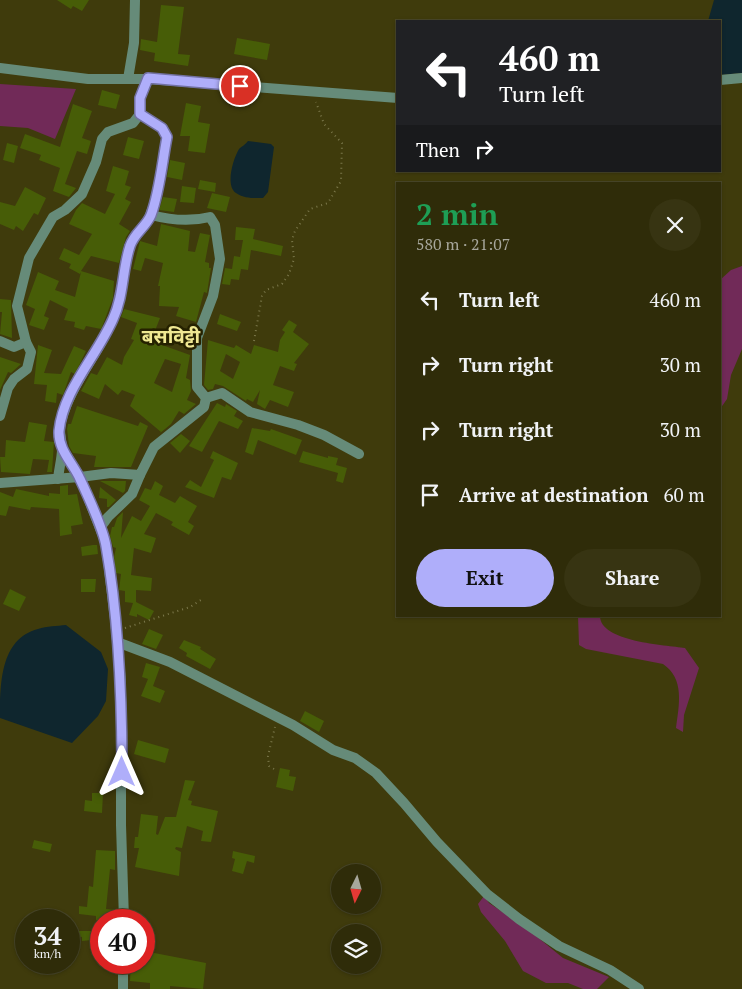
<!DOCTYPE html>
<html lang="en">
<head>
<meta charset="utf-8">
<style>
  :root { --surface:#2f2c09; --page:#373412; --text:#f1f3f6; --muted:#a7a79c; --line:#4a482a; --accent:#afaefa }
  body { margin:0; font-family:"PT Serif","Noto Sans Devanagari",serif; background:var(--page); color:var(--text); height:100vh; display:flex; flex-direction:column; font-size:19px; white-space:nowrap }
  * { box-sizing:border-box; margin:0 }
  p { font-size:16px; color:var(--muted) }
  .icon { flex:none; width:28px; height:28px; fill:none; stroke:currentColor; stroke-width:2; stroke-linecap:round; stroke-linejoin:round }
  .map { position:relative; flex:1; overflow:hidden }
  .details { position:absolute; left:396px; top:182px; width:325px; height:435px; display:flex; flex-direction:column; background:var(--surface); border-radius:0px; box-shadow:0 1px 4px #0004,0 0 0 1px var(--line) }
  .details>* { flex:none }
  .hud { position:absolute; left:396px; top:20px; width:325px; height:152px; border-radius:0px; box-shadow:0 1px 4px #0004,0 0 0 1px var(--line); background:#202124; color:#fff; overflow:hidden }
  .needle { width:32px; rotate:185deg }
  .buttons { position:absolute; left:331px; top:864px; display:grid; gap:10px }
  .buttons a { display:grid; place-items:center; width:50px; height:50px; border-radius:50%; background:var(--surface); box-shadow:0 1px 4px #0004,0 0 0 1px var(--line); font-size:25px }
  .speed { position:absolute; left:15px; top:909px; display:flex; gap:10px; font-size:25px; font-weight:700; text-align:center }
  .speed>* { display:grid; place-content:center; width:65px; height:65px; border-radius:50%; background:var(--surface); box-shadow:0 1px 4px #0004,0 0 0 1px var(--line); line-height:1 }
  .speed small { font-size:12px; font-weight:400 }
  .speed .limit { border:8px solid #d22; background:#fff; color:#111 }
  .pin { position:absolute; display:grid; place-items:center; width:42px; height:42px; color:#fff; margin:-21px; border:2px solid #fff; border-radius:50%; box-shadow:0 1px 5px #0007 }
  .me { position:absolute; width:55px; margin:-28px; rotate:0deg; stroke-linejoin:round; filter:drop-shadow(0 0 4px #0008) }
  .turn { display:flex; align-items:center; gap:18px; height:105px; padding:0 20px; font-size:22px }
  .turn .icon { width:65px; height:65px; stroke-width:2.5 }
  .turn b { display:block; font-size:35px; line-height:42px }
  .then { display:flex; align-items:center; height:48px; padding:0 20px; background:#0003; gap:10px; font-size:19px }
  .round { display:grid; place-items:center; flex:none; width:52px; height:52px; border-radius:26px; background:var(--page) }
  .headline { display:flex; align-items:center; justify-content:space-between; height:85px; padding:0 20px }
  h1 { font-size:30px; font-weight:800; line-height:38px; color:#1e9e55 }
  .cta { display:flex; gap:10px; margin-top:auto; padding:10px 20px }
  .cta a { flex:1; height:58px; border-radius:30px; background:var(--accent); color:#111; font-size:20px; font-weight:800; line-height:58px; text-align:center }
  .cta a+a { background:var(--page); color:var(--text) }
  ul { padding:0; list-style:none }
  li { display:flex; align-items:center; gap:15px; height:65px; padding:0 20px }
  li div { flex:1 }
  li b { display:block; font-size:19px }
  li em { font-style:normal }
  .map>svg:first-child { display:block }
  .green { fill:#712a58 }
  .water { fill:#0f262e }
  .building { fill:#475d07; fill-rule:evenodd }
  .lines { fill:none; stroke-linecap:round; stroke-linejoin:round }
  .path { stroke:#7b784b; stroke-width:2; stroke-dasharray:1 4; stroke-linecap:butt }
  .minor { stroke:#668b79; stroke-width:10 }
  .tertiary { stroke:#668b79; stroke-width:10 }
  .route-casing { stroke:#7271a2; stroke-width:12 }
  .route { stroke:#afaefa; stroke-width:9 }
  .labels { text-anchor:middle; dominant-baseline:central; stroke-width:5; stroke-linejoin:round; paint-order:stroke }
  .district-label { font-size:19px; font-weight:bold; fill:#efe892; stroke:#252100 }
</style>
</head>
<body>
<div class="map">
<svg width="742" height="989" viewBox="0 0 742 989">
  <rect width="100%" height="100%" fill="#3f3b0c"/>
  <g class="green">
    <polygon points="0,84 76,89 55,139 28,128 0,126"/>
    <polygon points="742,266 742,349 731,375 727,399 720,409 720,280 731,270"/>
    <path d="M578 616H600C600 642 666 645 685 648L699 668 684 715 683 732 676 728C679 705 685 679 663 664L586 649 579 645Z"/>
    <polygon points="484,896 489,903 525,927 563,958 609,977 597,989 583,989 568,983 546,983 523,971 505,941 481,912 478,904"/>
  </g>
  <g class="water">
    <polygon points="714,0 742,0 742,73 720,75 720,21 708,21"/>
    <path d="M248 141 271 144 274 147 268 192 263 198C254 198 245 199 236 193 225 186 233 159 239 149 241 147 246 144 248 141Z"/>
    <path d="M66 625 101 652 108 669 106 701 98 716 72 743 0 718C0 684 0 639 38 629 47 626 57 626 66 625Z"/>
  </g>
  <g class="building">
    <polygon points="57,0 89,0 82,11 73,6 71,9"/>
    <polygon points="161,5 184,7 178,54 190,55 188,66 154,61 155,53 140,50 141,39 157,42"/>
    <polygon points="237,38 270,44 267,60 234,54"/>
    <polygon points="102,90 120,95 116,109 98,105"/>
    <polygon points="186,103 201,106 198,122 210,124 205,153 188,151 190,136 180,136"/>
    <polygon points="73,104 92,111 82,138 91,141 87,154 77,151 65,184 76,188 69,197 53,191 60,168 39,160 41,155 20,148 25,134 60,147"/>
    <polygon points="128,137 144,141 139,159 123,155"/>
    <polygon points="7,143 18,146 14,163 3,160"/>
    <polygon points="170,160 185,163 182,180 167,177"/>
    <polygon points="113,166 129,171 125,185 131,187 125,199 131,202 119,224 130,231 126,237 119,263 91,256 81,271 114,281 113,298 102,327 101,329 86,326 84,330 74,327 75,322 64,320 68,309 50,300 44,316 49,318 44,330 29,325 35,309 26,305 38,272 59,281 55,290 75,297 81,272 80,274 69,268 71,264 59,259 64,248 79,255 92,234 69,224 76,210 82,203 105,214 115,194 106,191"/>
    <polygon points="200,180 216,183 215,192 198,189"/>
    <polygon points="182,186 196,188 194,203 180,202"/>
    <polygon points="25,187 46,198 38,215 34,213 23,231 16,226 14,230 0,224 0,202 15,206"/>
    <polygon points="212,193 230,197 226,212 207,208"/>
    <polygon points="163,197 177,199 174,212 159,210"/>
    <polygon points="161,224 190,231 188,251 195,252 200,233 210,235 205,262 209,263 209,268 211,268 207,293 204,292 196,322 176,316 179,307 159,306 160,286 158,286 163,263 145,258 141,271 133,269 140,241 157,246"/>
    <polygon points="236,227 255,229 253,239 283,246 281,256 251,250 248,270 241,269 239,280 231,279 230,285 222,284 225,268 232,269 234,256 240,257 243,240 235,240"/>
    <polygon points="0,299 11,300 12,338 0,334 2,312 0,312"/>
    <path d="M124 309 160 318 151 341 190 355 186 378 190 380 191 391 187 400 196 404 184 414 179 411 171 424 159 434 161 432 130 406 135 395 122 390 118 395 105 384 99 399 81 391 91 373 97 375 107 357 122 365 124 357 134 340 131 339 137 323 121 317ZM165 359 181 364 172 392 154 383Z"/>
    <polygon points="220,314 241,322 237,331 217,324"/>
    <path d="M289 320 297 325 293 332 309 344 294 363 297 364 294 371 280 366 273 385 294 392 288 407 270 400 265 409 257 404 260 390 253 402 247 399 246 401 223 386 215 384 213 389 208 390 204 385 208 340 234 348 236 345 251 354 254 345 278 352 280 340 285 332 282 330ZM226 354 240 362 233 379 220 371Z"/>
    <polygon points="38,345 52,350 44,373 61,374 74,346 86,351 75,374 71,372 63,395 57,393 56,403 45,401 47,385 34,384"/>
    <polygon points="0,357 21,364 11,373 8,372 0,390"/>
    <polygon points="217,403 225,407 226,404 237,411 234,416 243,421 238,429 219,421 202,452 189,446"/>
    <polygon points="77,406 138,426 140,422 148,426 131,467 94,467 96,456 73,453 69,446 67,429 68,424 71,424"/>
    <polygon points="29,422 47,425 44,441 54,442 52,472 47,472 49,460 33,459 30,474 1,472 0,457 5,457 6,440 25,442"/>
    <polygon points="252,428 270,431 271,429 302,440 296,455 258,440 253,455 245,452"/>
    <polygon points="181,434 190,441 180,453 170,443"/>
    <polygon points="213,451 238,463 231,480 222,477 214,498 185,487 190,480 201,487 214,460 210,458"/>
    <polygon points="303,451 328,458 328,456 338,458 336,465 347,468 343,483 336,481 338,473 299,462"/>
    <polygon points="100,481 126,481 125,491 123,493"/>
    <polygon points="155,481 163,486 159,495 175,503 180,496 197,506 188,522 194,526 189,535 171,525 173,522 156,513 144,534 156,538 151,553 134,548 131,575 152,578 151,591 136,590 136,602 154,611 149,620 137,614 137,617 129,615 133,603 125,602 125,591 119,590 121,574 116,573 114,557 116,548 113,547 110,536 112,527 114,527 117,518 123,512 121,538 132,516 141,521 150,506 139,500 145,488 151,490"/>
    <polygon points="68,485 68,495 77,494 83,524 71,526 72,534 60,536 59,509 31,507 30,510 9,506 6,516 0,515 0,492 13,497 16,489 49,496 49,493 60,494 60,486"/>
    <polygon points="100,487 116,500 109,507 107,507 107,499 99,498"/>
    <polygon points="93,545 97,545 98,554 82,556 81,547"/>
    <polygon points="81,579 96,579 95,592 81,592"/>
    <polygon points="10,589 26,597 19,611 3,604"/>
    <polygon points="149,629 163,635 156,649 142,644"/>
    <polygon points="184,640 201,647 200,649 216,659 210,669 186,656 187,653 179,648"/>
    <polygon points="146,663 160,667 153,686 165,691 160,703 141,696 148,679 142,677"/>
    <polygon points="305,711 324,721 319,732 300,721"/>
    <polygon points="138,740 169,749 165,763 134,754"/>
    <polygon points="280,768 290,770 289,776 296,777 293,791 276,787"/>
    <polygon points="185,780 195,781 188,800 192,801 191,805 218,811 211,842 201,841 203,831 187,826 182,848 176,847 175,849 181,852 179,876 135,867 139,848 134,848 135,837 138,837 141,814 158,816 156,834 158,835 165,817 176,817"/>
    <polygon points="92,793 103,793 102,813 84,811 85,800 92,801"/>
    <polygon points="34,840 52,844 50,852 32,848"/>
    <polygon points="96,850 115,851 115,870 110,869 106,909 116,910 116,917 106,917 106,920 96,920 96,916 79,914 79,906 87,907 89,886 93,887"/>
    <polygon points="233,851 255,856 254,863 247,861 243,874 232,871 235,859 232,858"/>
    <polygon points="74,931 101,931 101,939 82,941 82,937 74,936"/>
    <polygon points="144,951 206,963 203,989 170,986 170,989 150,989 150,983 130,981 131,962 144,962"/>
  </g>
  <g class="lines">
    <g class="path">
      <polyline points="254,341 262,296 266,290 282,284 289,274 294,259 292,240 295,231 310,209 328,203 341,181 342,143 324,124 316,102"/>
      <polyline points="125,628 190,607 204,598"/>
      <polyline points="274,769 269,766 268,756 275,727"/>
    </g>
    <g class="minor">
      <polyline points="128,79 134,43 135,0"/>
      <polyline points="0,341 14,347 26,342"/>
      <polyline points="206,398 222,393 250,412 298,425 324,435 359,454"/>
      <polyline points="0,416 8,388 14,379 27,369 31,352 26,342 17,306 29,258 53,217 65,210 82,194 96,162 102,139 108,132 133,123 140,114"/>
      <path d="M62 448 80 477 111 473 140 475 154 447 204 407 206 398 197 387V338L213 296 220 259 215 225 210 217C190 222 170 220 151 215"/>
      <path d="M58 479C59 469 62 458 62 449 62 439 58 432 61 422 71 383 99 354 114 317 123 294 123 270 130 247 134 233 146 227 150 215 160 191 162 163 167 137L162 128 140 114V98L148 79"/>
      <polyline points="100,528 108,517 132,494 140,475"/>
      <polyline points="117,642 170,662 293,725 333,750 355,758 376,773 404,803 437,842 487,894 519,919 559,946 610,970 639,989"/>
    </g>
    <g class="tertiary">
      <polyline points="0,68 88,79 148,79 398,98"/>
      <polyline points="720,80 742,78"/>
      <polyline points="0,483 80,477 106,544 115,620 121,682 121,825 124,920"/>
      <polyline points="123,989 123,962"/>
    </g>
  </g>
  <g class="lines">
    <defs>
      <path id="route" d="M122 772C122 697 119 620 106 546 103 528 88 496 80 479 73 463 58 450 59 431 63 390 97 356 113 319 124 296 122 270 130 246 134 233 146 227 151 215 160 190 162 163 167 137L162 128 140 114V98L148 78 240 86"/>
    </defs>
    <use href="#route" class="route-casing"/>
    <use href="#route" class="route"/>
  </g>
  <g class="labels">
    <g class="district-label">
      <text x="171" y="335">बसविट्टी</text>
    </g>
  </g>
</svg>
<div class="buttons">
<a><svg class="needle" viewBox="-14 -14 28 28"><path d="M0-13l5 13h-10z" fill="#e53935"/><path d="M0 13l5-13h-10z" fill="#a7a79c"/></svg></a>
<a><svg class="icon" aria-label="layers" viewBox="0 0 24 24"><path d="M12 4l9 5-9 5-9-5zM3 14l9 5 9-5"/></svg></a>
</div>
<div class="speed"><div>34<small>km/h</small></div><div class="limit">40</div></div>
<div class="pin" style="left:240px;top:86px;background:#d93025"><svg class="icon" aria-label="arrive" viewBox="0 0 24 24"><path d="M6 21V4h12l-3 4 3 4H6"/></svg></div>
<svg class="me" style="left:122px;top:772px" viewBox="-20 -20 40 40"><path d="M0-17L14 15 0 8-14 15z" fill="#afaefa" stroke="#fff" stroke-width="4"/></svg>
<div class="hud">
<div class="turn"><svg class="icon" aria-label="left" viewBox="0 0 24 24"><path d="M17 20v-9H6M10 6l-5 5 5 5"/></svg><div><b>460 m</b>Turn left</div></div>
<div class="then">Then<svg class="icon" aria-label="right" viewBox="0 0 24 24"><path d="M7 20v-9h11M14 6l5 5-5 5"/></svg></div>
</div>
<section class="details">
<div class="headline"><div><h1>2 min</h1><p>580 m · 21:07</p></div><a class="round"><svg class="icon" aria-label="close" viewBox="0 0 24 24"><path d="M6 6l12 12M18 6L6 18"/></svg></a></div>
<ul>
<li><svg class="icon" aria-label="left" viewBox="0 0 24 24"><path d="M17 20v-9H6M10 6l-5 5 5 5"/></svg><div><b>Turn left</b></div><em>460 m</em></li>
<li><svg class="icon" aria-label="right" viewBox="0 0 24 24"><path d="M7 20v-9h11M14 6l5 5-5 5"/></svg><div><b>Turn right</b></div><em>30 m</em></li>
<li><svg class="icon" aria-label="right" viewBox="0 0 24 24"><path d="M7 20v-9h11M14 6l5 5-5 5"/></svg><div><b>Turn right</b></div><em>30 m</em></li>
<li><svg class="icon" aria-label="arrive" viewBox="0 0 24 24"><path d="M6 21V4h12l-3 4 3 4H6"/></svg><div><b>Arrive at destination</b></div><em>60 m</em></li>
</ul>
<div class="cta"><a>Exit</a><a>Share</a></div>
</section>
</div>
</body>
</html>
